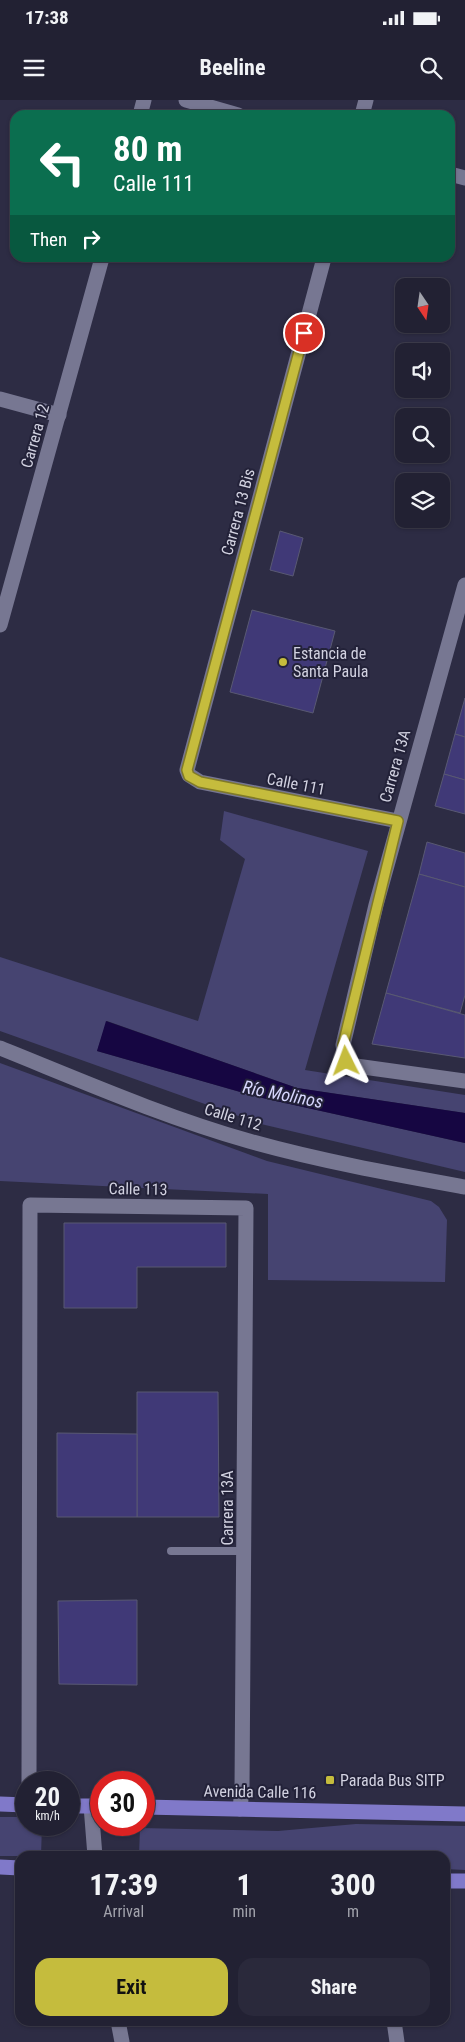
<!DOCTYPE html>
<html lang="en">
<head>
<meta charset="utf-8">
<style>
  :root { --surface:#222133; --page:#2a293b; --text:#f1f3f6; --muted:#a2a3ac; --line:#3f3e4e; --accent:#c5bc3d }
  body { margin:0; font-family:"Roboto Condensed",sans-serif; background:var(--page); color:var(--text); height:100vh; display:flex; flex-direction:column; font-size:19px; white-space:nowrap }
  * { box-sizing:border-box; margin:0 }
  p { font-size:16px; color:var(--muted) }
  .icon { flex:none; width:28px; height:28px; fill:none; stroke:currentColor; stroke-width:2; stroke-linecap:round; stroke-linejoin:round }
  .map { position:relative; flex:1; overflow:hidden }
  .sheet { position:absolute; left:15px; top:1751px; width:435px; height:175px; display:flex; flex-direction:column; background:var(--surface); border-radius:15px; box-shadow:0 1px 4px #0004,0 0 0 1px var(--line) }
  .sheet>* { flex:none }
  .banner { position:absolute; left:10px; top:10px; width:445px; height:152px; border-radius:15px; box-shadow:0 1px 4px #0004,0 0 0 1px var(--line); background:#0b6e4f; color:#fff; overflow:hidden }
  .needle { width:32px; rotate:167deg }
  .fabs { position:absolute; left:395px; top:178px; display:grid; gap:10px }
  .fabs a { display:grid; place-items:center; width:55px; height:55px; border-radius:10px; background:var(--surface); box-shadow:0 1px 4px #0004,0 0 0 1px var(--line); font-size:25px }
  .speed { position:absolute; left:15px; top:1671px; display:flex; gap:10px; font-size:25px; font-weight:700; text-align:center }
  .speed>* { display:grid; place-content:center; width:65px; height:65px; border-radius:50%; background:var(--surface); box-shadow:0 1px 4px #0004,0 0 0 1px var(--line); line-height:1 }
  .speed small { font-size:12px; font-weight:400 }
  .speed .limit { border:8px solid #d22; background:#fff; color:#111 }
  .pin { position:absolute; display:grid; place-items:center; width:42px; height:42px; color:#fff; margin:-21px; border:2px solid #fff; border-radius:50%; box-shadow:0 1px 5px #0007 }
  .me { position:absolute; width:55px; margin:-28px; rotate:357deg; stroke-linejoin:round; filter:drop-shadow(0 0 4px #0008) }
  .turn { display:flex; align-items:center; gap:18px; height:105px; padding:0 20px; font-size:22px }
  .turn .icon { width:65px; height:65px; stroke-width:2.5 }
  .turn b { display:block; font-size:35px; line-height:42px }
  .then { display:flex; align-items:center; height:48px; padding:0 20px; background:#0003; gap:10px; font-size:19px }
  .eta { display:flex; justify-content:space-evenly; align-items:center; height:85px; text-align:center }
  .eta b { font-size:30px; font-weight:700; line-height:35px }
  .cta { display:flex; gap:10px; margin-top:auto; padding:10px 20px }
  .cta a { flex:1; height:58px; border-radius:15px; background:var(--accent); color:#111; font-size:20px; font-weight:700; line-height:58px; text-align:center }
  .cta a+a { background:var(--page); color:var(--text) }
  .status { display:flex; justify-content:space-between; align-items:center; height:35px; padding:0 25px; background:var(--surface); direction:ltr }
  .status svg { height:14px; fill:currentColor }
  header { display:flex; justify-content:space-between; align-items:center; height:65px; padding:0 20px; background:var(--surface); font-size:22px; font-weight:700 }
  .map>svg:first-child { display:block }
  .green { fill:#464471 }
  .water { fill:#160642 }
  .building { fill:#403977; stroke:#595973 }
  .lines { fill:none; stroke-linecap:round; stroke-linejoin:round }
  .lane { stroke:#777792; stroke-width:8 }
  .street { stroke:#777792; stroke-width:15 }
  .secondary { stroke:#777792; stroke-width:15 }
  .primary { stroke:#8079c9; stroke-width:15 }
  .route-casing { stroke:#807a28; stroke-width:12 }
  .route { stroke:#c5bc3d; stroke-width:9 }
  .poi-dot { fill:#c5bc3d; stroke:#232239; stroke-width:2 }
  .labels { text-anchor:middle; dominant-baseline:central; stroke-width:4; stroke-linejoin:round; paint-order:stroke }
  .street-label { font-size:16px; fill:#d2d2e1; stroke:#232239 }
  .poi-label { font-size:16px; fill:#d2d2e1; stroke:#232239; text-anchor:start }
  .water-label { font-size:18px; font-style:italic; fill:#d6d6fd; stroke:#232239 }
</style>
</head>
<body>
<div class="status"><b>17:38</b><svg viewBox="0 0 49 12"><path d="M0 12V9h3v3zM5 12V6h3v6zM10 12V3h3v9zM15 12V0h3v12zM26 1h20v11H26zM47 4h2v5h-2z"/></svg></div>
<header><svg class="icon" aria-label="menu" viewBox="0 0 24 24"><path d="M4 6h16M4 12h16M4 18h16"/></svg>Beeline<svg class="icon" aria-label="search" viewBox="0 0 24 24"><circle cx="10" cy="10" r="6"/><path d="M15 15l6 6"/></svg></header>
<div class="map">
<svg width="465" height="1942" viewBox="0 0 465 1942">
  <rect width="100%" height="100%" fill="#2d2c44"/>
  <g class="green">
    <polygon points="224,711 368,751 305,970 465,995 465,1013 297,988 107,921 97,951 258,997 465,1043 465,1072 261,1024 0,931 0,857 198,921 245,759 220,740"/>
    <polygon points="0,963 267,1061 431,1101 439,1107 447,1120 445,1182 268,1180 268,1094 0,1081"/>
    <polygon points="0,1717 26,1717 26,1725 42,1725 41,1756 0,1756"/>
    <polygon points="356,1724 465,1726 465,1770 445,1769 445,1756 139,1756 140,1728 278,1731"/>
  </g>
  <polygon class="water" points="106,921 297,988 465,1013 465,1043 258,997 97,951"/>
  <g class="building">
    <polygon points="280,431 303,438 293,476 270,470"/>
    <polygon points="252,510 335,531 313,613 230,592"/>
    <polygon points="465,598 465,637 455,634"/>
    <polygon points="455,634 465,637 465,680 444,674"/>
    <polygon points="444,674 465,680 465,714 435,706"/>
    <polygon points="427,742 465,753 465,787 419,774"/>
    <polygon points="419,774 465,787 465,895 460,913 386,893"/>
    <polygon points="386,893 465,915 465,958 372,944"/>
    <polygon points="64,1123 226,1123 226,1167 137,1167 137,1208 64,1208"/>
    <polygon points="137,1292 218,1292 219,1417 137,1417"/>
    <polygon points="57,1333 137,1334 137,1417 57,1417"/>
    <polygon points="137,1500 137,1585 59,1584 58,1501"/>
  </g>
  <g class="lines">
    <polyline class="lane" points="171,1451 244,1451"/>
    <g class="street">
      <polyline points="186,0 238,15"/>
      <polyline points="140,15 144,0"/>
      <polyline points="362,15 366,0"/>
      <polyline points="450,74 465,78"/>
      <polyline points="324,158 187,670 189,675 200,682 398,721"/>
      <polyline points="0,299 59,315"/>
      <polyline points="465,485 376,805 343,945 346,961 356,966 465,981"/>
      <polyline points="0,525 102,158"/>
      <path d="M0 948C82 981 164 1017 249 1041 320 1061 393 1074 465 1087"/>
      <polyline points="29,1682 30,1105 246,1108 242,1689 240,1709"/>
      <polyline points="394,1921 397,1942"/>
    </g>
    <g class="secondary">
      <polyline points="91,1706 95,1756"/>
      <polyline points="118,1921 122,1942"/>
    </g>
    <g class="primary">
      <polyline points="0,1704 26,1705"/>
      <polyline points="69,1706 101,1706"/>
      <polyline points="144,1707 465,1714"/>
      <polyline points="0,1767 20,1768"/>
      <polyline points="445,1781 465,1781"/>
    </g>
  </g>
  <g class="lines">
    <defs>
      <polyline id="route" points="304,233 187,670 189,676 200,682 398,721 343,945 346,961"/>
    </defs>
    <use href="#route" class="route-casing"/>
    <use href="#route" class="route"/>
  </g>
  <g class="poi-dot">
    <circle cx="283" cy="562" r="5"/>
    <rect x="325" y="1675" width="10" height="10" rx="2.5"/>
  </g>
  <g class="labels">
    <g class="street-label">
      <text transform="translate(35 336) rotate(-74)">Carrera 12</text>
      <text transform="translate(238 412) rotate(-75)">Carrera 13 Bis</text>
      <text transform="translate(395 666) rotate(-74)">Carrera 13A</text>
      <text transform="translate(296 684) rotate(11)">Calle 111</text>
      <text transform="translate(233 1017) rotate(17)">Calle 112</text>
      <text transform="translate(138 1089) rotate(1)">Calle 113</text>
      <text transform="translate(227 1408) rotate(-90)">Carrera 13A</text>
      <text transform="translate(260 1692) rotate(1)">Avenida Calle 116</text>
    </g>
    <g class="poi-label">
      <text x="293" y="553">Estancia de<tspan x="293" dy="18">Santa Paula</tspan></text>
      <text x="340" y="1680">Parada Bus SITP</text>
    </g>
    <g class="water-label">
      <text transform="translate(283 994) rotate(11)">Río Molinos</text>
    </g>
  </g>
</svg>
<div class="fabs">
<a><svg class="needle" viewBox="-14 -14 28 28"><path d="M0-13l5 13h-10z" fill="#e53935"/><path d="M0 13l5-13h-10z" fill="#a2a3ac"/></svg></a>
<a><svg class="icon" aria-label="sound" viewBox="0 0 24 24"><path d="M4 9h4l5-4v14l-5-4H4zM17 9q2 3 0 6"/></svg></a>
<a><svg class="icon" aria-label="search" viewBox="0 0 24 24"><circle cx="10" cy="10" r="6"/><path d="M15 15l6 6"/></svg></a>
<a><svg class="icon" aria-label="layers" viewBox="0 0 24 24"><path d="M12 4l9 5-9 5-9-5zM3 14l9 5 9-5"/></svg></a>
</div>
<div class="speed"><div>20<small>km/h</small></div><div class="limit">30</div></div>
<div class="pin" style="left:304px;top:233px;background:#d93025"><svg class="icon" aria-label="arrive" viewBox="0 0 24 24"><path d="M6 21V4h12l-3 4 3 4H6"/></svg></div>
<svg class="me" style="left:346px;top:961px" viewBox="-20 -20 40 40"><path d="M0-17L14 15 0 8-14 15z" fill="#c5bc3d" stroke="#fff" stroke-width="4"/></svg>
<div class="banner">
<div class="turn"><svg class="icon" aria-label="left" viewBox="0 0 24 24"><path d="M17 20v-9H6M10 6l-5 5 5 5"/></svg><div><b>80 m</b>Calle 111</div></div>
<div class="then">Then<svg class="icon" aria-label="right" viewBox="0 0 24 24"><path d="M7 20v-9h11M14 6l5 5-5 5"/></svg></div>
</div>
<section class="sheet">
<div class="eta">
<div><b>17:39</b><p>Arrival</p></div>
<div><b>1</b><p>min</p></div>
<div><b>300</b><p>m</p></div>
</div>
<div class="cta"><a>Exit</a><a>Share</a></div>
</section>
</div>
</body>
</html>
